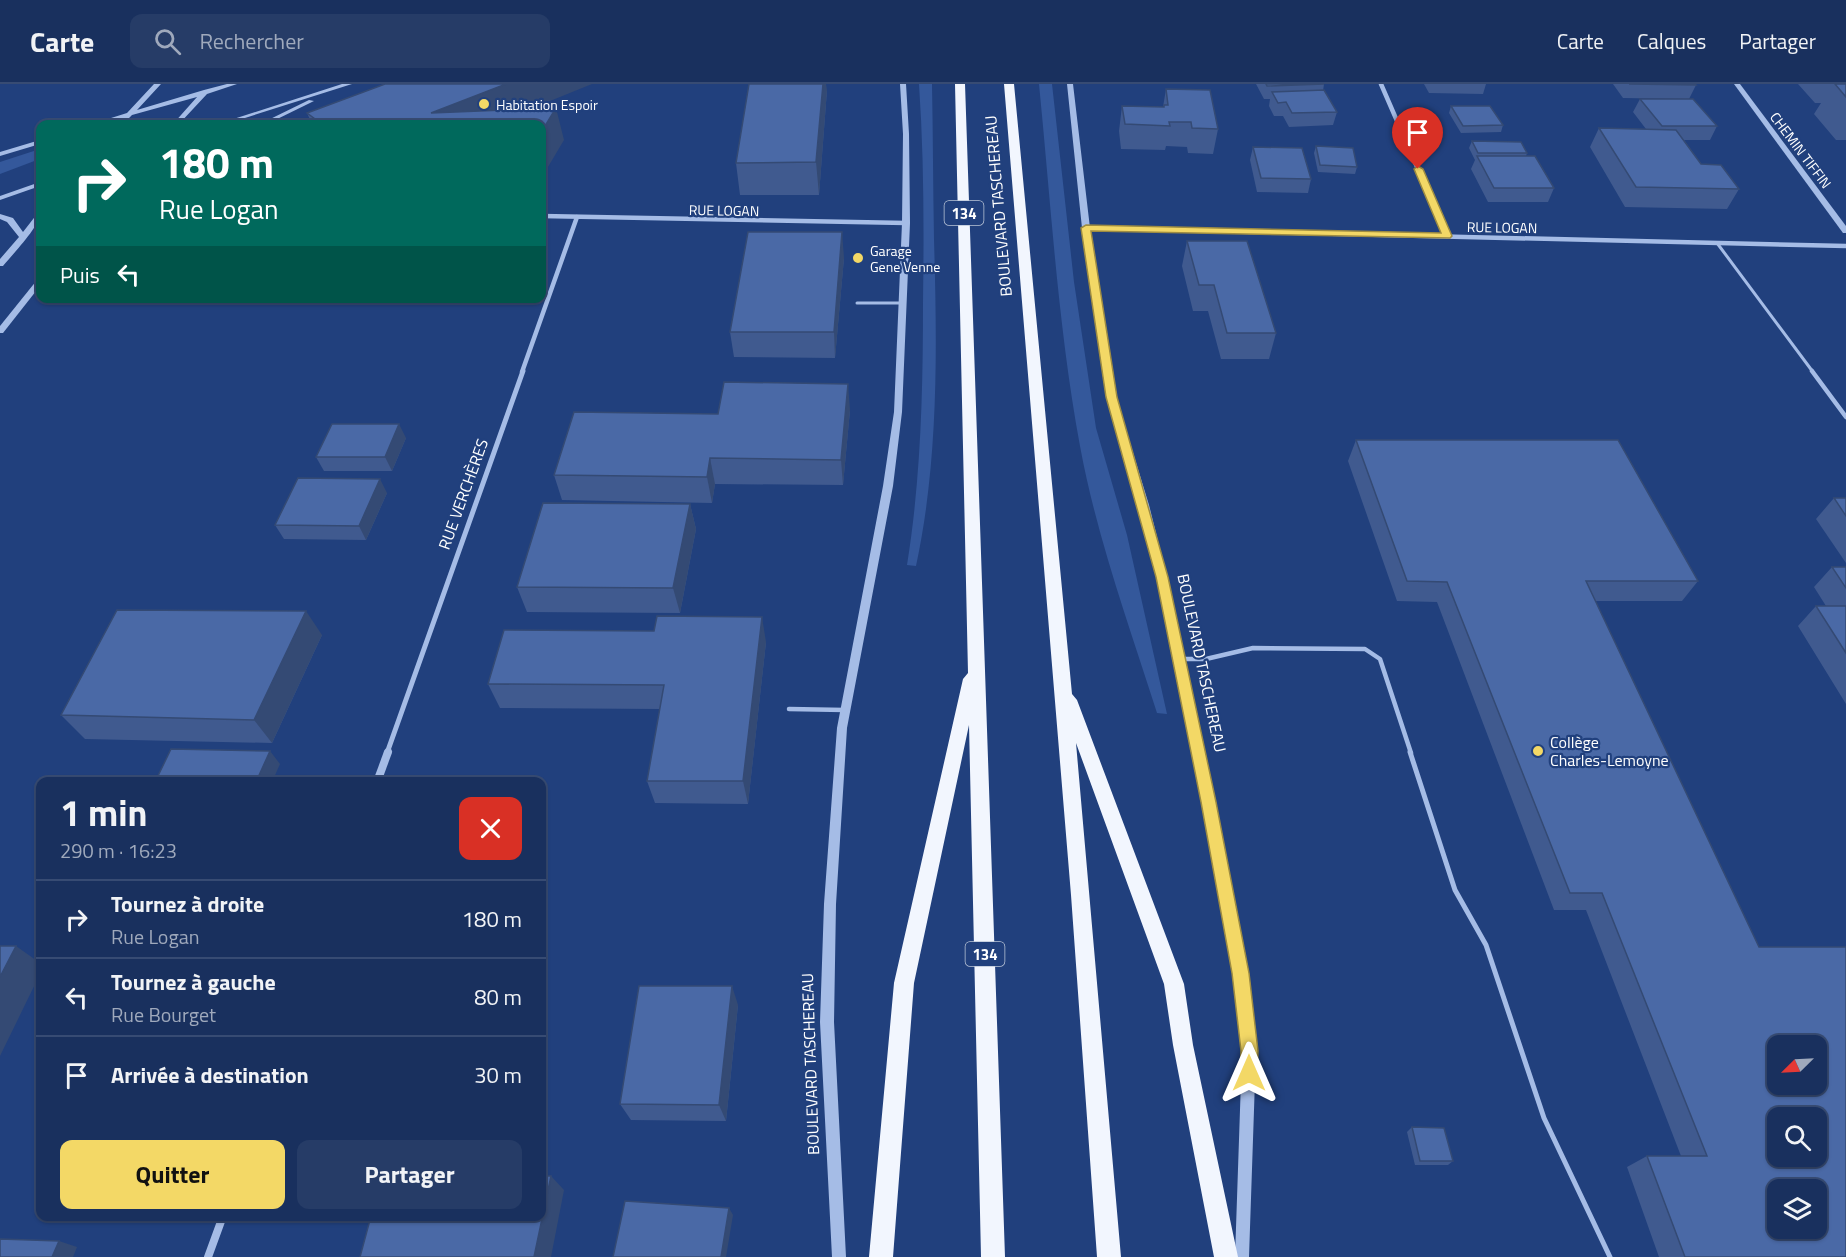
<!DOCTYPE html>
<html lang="fr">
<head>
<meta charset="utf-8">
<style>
  :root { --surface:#19305e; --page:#263c67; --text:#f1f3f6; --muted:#9fa9bc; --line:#374b73; --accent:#f3d866 }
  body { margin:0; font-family:"Titillium Web",sans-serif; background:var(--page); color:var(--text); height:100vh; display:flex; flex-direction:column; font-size:22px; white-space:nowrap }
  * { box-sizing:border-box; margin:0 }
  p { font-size:20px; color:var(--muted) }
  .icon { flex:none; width:33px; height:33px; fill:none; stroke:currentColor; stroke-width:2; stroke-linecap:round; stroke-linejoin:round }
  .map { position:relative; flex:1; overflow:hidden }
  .panel { position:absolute; left:36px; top:693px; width:510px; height:444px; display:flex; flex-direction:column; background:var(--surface); border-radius:12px; box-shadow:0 2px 4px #0004,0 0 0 2px var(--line) }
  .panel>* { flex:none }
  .top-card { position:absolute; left:36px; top:36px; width:510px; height:183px; border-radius:12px; box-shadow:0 2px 4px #0004,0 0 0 2px var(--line); background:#00695c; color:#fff; overflow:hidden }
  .needle { width:39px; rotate:246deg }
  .controls { position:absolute; left:1767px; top:951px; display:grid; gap:12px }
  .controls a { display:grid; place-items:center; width:60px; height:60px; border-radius:12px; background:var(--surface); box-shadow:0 2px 4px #0004,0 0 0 2px var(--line); font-size:30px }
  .pin { position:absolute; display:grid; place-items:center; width:51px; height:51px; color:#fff; margin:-62px -26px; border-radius:50% 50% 50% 0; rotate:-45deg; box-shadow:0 0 6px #0007 }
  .pin .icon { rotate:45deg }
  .me { position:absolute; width:66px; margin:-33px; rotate:0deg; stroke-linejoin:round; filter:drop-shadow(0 0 4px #0008) }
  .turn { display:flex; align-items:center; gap:21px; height:126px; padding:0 24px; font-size:27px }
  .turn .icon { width:78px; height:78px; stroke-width:2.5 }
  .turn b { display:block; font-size:42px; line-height:51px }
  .then { display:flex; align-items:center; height:57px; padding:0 24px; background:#0003; gap:12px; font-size:22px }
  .round { display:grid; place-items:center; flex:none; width:63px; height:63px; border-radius:12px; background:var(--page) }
  .head { display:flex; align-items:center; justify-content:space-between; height:102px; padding:0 24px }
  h1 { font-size:36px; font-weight:700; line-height:45px }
  .button { display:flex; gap:12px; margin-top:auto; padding:12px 24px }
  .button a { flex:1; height:69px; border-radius:12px; background:var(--accent); color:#111; font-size:24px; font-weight:700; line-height:69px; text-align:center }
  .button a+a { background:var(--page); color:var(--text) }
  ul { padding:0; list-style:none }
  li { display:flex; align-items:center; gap:18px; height:78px; padding:0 24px; border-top:2px solid var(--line) }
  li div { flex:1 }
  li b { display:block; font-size:22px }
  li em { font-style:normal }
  header { display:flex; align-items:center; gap:36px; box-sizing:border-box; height:84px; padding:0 30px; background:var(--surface); border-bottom:2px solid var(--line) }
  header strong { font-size:28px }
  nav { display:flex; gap:33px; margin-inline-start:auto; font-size:21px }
  .search { width:420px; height:54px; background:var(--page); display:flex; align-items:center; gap:15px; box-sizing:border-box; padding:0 21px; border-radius:12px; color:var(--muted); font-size:22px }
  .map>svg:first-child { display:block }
  .green { fill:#34589b }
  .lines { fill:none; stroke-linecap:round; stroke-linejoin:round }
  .service-far2 { stroke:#a5bce6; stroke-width:3 }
  .service-far1 { stroke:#a5bce6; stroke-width:4.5 }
  .service { stroke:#a5bce6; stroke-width:5 }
  .minor-far2 { stroke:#a5bce6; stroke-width:4.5 }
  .minor-far1 { stroke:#a5bce6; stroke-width:5 }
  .minor { stroke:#a5bce6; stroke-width:8 }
  .tertiary { fill:#a5bce6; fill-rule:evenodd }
  .trunk { fill:#f2f6fe; fill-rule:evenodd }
  .wall { fill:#405a8f }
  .shaded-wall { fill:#344a74 }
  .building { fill:#4a69a6; stroke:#344a74; stroke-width:1.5; fill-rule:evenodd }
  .route { fill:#f3d866; stroke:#9e8c42; stroke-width:1.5 }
  .poi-dot { fill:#f3d866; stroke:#21407d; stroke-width:2 }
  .labels { text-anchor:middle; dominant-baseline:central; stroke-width:4.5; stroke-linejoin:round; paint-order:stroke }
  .far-poi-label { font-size:14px; fill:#fff; stroke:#21407d; text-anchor:start }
  .far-street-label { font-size:14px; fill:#fff; stroke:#21407d }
  .shield { fill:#21407d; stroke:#bcc6d8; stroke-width:1.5 }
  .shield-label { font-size:15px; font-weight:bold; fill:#fff }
  .street-label { font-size:16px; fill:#fff; stroke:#21407d }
  .poi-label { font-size:16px; fill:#fff; stroke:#21407d; text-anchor:start }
</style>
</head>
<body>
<header>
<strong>Carte</strong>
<div class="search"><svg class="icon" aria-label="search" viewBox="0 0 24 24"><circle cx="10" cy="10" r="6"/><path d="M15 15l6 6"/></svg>Rechercher</div>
<nav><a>Carte</a><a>Calques</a><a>Partager</a></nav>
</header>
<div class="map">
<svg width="1846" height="1173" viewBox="0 0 1846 1173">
  <rect width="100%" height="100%" fill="#21407d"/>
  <g class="green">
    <path d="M919 0H932C933 52 933 103 934 155 937 263 939 375 916 482L907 481C921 394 923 307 923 218 924 145 924 73 919 0Z"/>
    <path d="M1039 0H1052L1074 198 1096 344 1127 451 1167 630 1157 629C1129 541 1097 454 1080 362 1058 243 1051 121 1039 0Z"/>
    <polygon points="40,65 40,74 37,76 0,90 0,78"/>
  </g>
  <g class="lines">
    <g class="service-far2">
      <polyline points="1717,159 1813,288"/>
      <polyline points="857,219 902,219"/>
    </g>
    <g class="service-far1">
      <polyline points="1812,287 1846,333"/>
      <polyline points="1179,575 1206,575 1253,564 1365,565 1380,575 1411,669"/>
      <polyline points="789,625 845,626"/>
    </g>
    <polyline class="service" points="1410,668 1455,806 1486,861 1544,1034 1610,1173"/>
    <g class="minor-far2">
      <polyline points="1381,0 1447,152"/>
      <polyline points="542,132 906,139"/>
      <polyline points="1086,144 1846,162"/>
      <polyline points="522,288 577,133"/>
    </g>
    <polyline class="minor-far1" points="387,669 523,287"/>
    <g class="minor">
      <polyline points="377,698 388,668"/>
      <polyline points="208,1173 223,1132"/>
    </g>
    <g class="tertiary">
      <polygon points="154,0 161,0 137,26 204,6 227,0 237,0 207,10 179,40 173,40 197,13 132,31 123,40 117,40 122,34 100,40 92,40 127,29"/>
      <polygon points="342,0 352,0 226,40 218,40"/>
      <polygon points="900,0 906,0 909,50 910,139 902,328 893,402 847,644 836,820 834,938 846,1173 832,1173 820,938 824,820 837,644 883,402 894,328 902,139 903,50"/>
      <polygon points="1067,0 1073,0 1090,144 1116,313 1149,421 1170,505 1206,675 1247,889 1256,967 1249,1173 1235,1173 1242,967 1235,889 1194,675 1160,505 1139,421 1108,313 1082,144"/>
      <polygon points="1734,0 1740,0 1846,142 1846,149 1843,149"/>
      <polygon points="309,16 314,17 267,40 260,40"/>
      <polygon points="40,56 40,60 0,72 0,68"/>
      <polygon points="40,98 40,102 0,116 0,112"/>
      <path d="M0 130 13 134 23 148 37 130H40C40 142 12 171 3 182H0V175L19 153 7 138 0 135Z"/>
      <polygon points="37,196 40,196 40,202 3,249 0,249 0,242"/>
    </g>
    <g class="trunk">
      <polygon points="955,0 965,0 1005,1173 981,1173 969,641 914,899 893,1173 869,1173 894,899 963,595 968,589"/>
      <polygon points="1004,0 1014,0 1072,610 1077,616 1184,900 1193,961 1238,1173 1214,1173 1173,961 1164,900 1076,659 1121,1173 1097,1173 1071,811"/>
    </g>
  </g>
  <g class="wall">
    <polygon points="1256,0 1324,0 1323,7 1337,28 1333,41 1289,43 1283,32 1274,32 1269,22 1270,15 1264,15"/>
    <polygon points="1424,0 1486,0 1483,10 1429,9"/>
    <polygon points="1613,0 1695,0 1696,1 1689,15 1623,14"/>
    <polygon points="1798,0 1846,0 1846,56 1836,56 1814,30 1821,19 1815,19"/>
    <polygon points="1166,5 1218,45 1213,70 1188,69 1187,63 1166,62 1165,66 1121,65 1119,47 1122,22 1163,23"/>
    <polygon points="827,6 819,111 740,111 736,79"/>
    <polygon points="1640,15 1717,42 1710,56 1684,56 1701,80 1739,105 1727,125 1625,123 1590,63 1599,44 1646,45 1633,28"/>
    <polygon points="1451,22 1503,41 1501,48 1461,49 1449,29"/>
    <polygon points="530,25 564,56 542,40 312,40 307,29"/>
    <polygon points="1472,57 1527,69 1526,72 1554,104 1548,118 1488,118 1471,85 1475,76 1469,64"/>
    <polygon points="1316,62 1357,83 1355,90 1318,88 1314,69"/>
    <polygon points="1253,63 1311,95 1308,109 1257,108 1250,76"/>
    <polygon points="1187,157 1276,249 1269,275 1221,275 1208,227 1193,227 1182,182"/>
    <polygon points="844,174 835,274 734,273 730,248"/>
    <polygon points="90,214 177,214 175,216"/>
    <polygon points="415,214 482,214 480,218 417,218"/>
    <polygon points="850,326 843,401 715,400 712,419 562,416 554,391 718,330"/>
    <polygon points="406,354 392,387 324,387 316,373"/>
    <polygon points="1356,356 1698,497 1682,517 1595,517 1846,1173 1659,1173 1627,1083 1647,1072 1681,1072 1586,826 1554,826 1437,518 1397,517 1348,377"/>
    <polygon points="387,409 366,456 284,455 275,441"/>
    <polygon points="1834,414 1846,414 1846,479 1816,435"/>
    <polygon points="690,420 696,445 680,529 527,528 517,503"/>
    <polygon points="1832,483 1846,483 1846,620 1798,542 1816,522 1826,522 1814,503"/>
    <polygon points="654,547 766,558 748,720 655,719 647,697 660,625 500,624 488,600"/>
    <polygon points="322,551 272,659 85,655 61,631"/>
    <polygon points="738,921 726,1037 631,1036 620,1020"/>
    <polygon points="1412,1043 1453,1077 1448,1081 1415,1081 1407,1048"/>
  </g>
  <g class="shaded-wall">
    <polygon points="506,0 592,0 493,40 431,29"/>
    <polygon points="823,0 826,0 827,6 819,111 816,78"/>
    <polygon points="556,24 564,56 542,93 542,47"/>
    <polygon points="842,148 844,174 835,274 834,248"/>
    <polygon points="848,300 850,326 843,401 841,376"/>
    <polygon points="399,340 406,354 392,387 385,373"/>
    <polygon points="710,374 715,400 712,419 707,393"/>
    <polygon points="380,395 387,409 366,456 359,442"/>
    <polygon points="690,420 696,445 680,529 673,504"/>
    <polygon points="306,527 322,551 272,659 254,636"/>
    <polygon points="762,533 766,558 748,720 743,697"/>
    <polygon points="270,667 280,680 272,698 256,698"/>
    <polygon points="16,862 40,879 40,890 0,972 0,893"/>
    <polygon points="732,902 738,921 726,1037 719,1021"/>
    <polygon points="551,1092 564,1106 551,1173 534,1173"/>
    <polygon points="729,1124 733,1131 726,1173 721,1173"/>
    <polygon points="59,1157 77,1163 73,1173 52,1173"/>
  </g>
  <g class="building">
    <polygon points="385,0 506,0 431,29 556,24 542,47 542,40 322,40 307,29"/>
    <polygon points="749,0 823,0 816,78 736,79"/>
    <polygon points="1266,0 1324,0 1267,2"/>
    <polygon points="1629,0 1695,0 1696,1 1630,0"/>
    <polygon points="1835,0 1846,0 1846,13"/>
    <polygon points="1166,5 1210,6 1218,45 1192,44 1191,38 1169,38 1170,42 1125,40 1122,22 1164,23 1164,21 1168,21"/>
    <polygon points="1324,6 1337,28 1292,29 1286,18 1278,19 1272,8"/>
    <polygon points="1640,15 1693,15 1717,42 1662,42"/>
    <polygon points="1451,22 1490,22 1503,41 1463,42"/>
    <polygon points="1599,44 1676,46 1701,80 1721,81 1739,105 1636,103"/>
    <polygon points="1472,57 1521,58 1527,69 1478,69"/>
    <polygon points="1316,62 1353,64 1357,83 1320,81"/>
    <polygon points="1253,63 1302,64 1311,95 1261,94"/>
    <polygon points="1477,72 1535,72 1554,104 1494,104"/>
    <polygon points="748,148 842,148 834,248 730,248"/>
    <polygon points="1187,157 1247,157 1276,249 1227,249 1214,201 1199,201"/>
    <polygon points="724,298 848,300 841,376 710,374 707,393 554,391 574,328 718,330"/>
    <polygon points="332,340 399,340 385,373 316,373"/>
    <path d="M1356 356H1618L1698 497H1586L1759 863H1846V1173H1685L1647 1072H1707L1602 809H1570L1447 498 1407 497ZM1778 962H1816V1000H1778ZM1778 1034H1816V1072H1778ZM1778 1106H1816V1144H1778Z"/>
    <polygon points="298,394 380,395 359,442 275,441"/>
    <polygon points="1834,414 1846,414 1846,432"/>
    <polygon points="543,419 690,420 673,504 517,503"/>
    <polygon points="1832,483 1846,483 1846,504"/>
    <polygon points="1816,522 1846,522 1846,569"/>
    <polygon points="117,526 306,527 254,636 61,631"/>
    <polygon points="657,532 762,533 743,697 647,697 664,601 488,600 504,546 654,547"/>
    <polygon points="171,665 270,667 256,698 155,698"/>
    <polygon points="0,862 16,862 0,893"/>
    <polygon points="639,902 732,902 719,1021 620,1020"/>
    <polygon points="1412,1043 1444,1044 1453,1077 1420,1077"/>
    <polygon points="542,1092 551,1092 534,1173 360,1173 371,1132 542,1132"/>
    <polygon points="625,1117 729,1124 721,1173 613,1173"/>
    <polygon points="0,1155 59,1157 52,1173 0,1173"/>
  </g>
  <polygon class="route" points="1418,82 1423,85 1452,152 1450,154 1091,147 1117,313 1168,493 1216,718 1249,889 1258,967 1257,989 1255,995 1249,998 1243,995 1240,989 1241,967 1232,889 1201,718 1156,493 1106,313 1081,144 1086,141 1441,149 1414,85"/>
  <g class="poi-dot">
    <circle cx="484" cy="20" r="6"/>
    <circle cx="858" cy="174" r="6"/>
    <circle cx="1538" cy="667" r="6"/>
  </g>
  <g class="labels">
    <g class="far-poi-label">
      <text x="496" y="20">Habitation Espoir</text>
      <text x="870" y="166">Garage<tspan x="870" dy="16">Gene Venne</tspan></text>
    </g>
    <g class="far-street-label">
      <text transform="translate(1801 66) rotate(53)">CHEMIN TIFFIN</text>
      <text transform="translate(724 126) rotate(1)">RUE LOGAN</text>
      <text transform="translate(1502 143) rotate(1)">RUE LOGAN</text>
    </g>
    <g class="shield">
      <rect x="944.5" y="117" width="39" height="24" rx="4.5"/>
      <rect x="965.5" y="858" width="39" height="24" rx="4.5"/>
    </g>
    <g class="shield-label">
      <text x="964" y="129">134</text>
      <text x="985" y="870">134</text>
    </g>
    <g class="street-label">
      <text transform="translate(998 122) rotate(-95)">BOULEVARD TASCHEREAU</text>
      <text transform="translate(463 410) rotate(-70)">RUE VERCHÈRES</text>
      <text transform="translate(1202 579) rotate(78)">BOULEVARD TASCHEREAU</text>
      <text transform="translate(810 980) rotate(-92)">BOULEVARD TASCHEREAU</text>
    </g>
    <g class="poi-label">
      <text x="1550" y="658">Collège<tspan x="1550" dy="18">Charles-Lemoyne</tspan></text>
    </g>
  </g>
</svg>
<div class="controls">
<a><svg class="needle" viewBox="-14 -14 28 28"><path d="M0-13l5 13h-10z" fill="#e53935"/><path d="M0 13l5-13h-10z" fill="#9fa9bc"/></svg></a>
<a><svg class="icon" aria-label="search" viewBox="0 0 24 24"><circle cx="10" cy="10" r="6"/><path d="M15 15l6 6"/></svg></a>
<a><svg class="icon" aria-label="layers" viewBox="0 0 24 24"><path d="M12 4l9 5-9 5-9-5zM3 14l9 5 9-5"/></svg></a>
</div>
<div class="pin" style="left:1418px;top:85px;background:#d93025"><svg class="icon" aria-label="arrive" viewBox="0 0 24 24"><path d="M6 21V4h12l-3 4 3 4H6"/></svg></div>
<svg class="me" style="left:1249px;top:989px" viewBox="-20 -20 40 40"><path d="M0-17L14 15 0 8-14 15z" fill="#f3d866" stroke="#fff" stroke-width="4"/></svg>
<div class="top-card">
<div class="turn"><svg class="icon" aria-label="right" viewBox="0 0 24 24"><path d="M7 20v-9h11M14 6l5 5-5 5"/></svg><div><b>180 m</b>Rue Logan</div></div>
<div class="then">Puis<svg class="icon" aria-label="left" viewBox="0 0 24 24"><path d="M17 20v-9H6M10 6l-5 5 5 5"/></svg></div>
</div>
<section class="panel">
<div class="head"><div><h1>1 min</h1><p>290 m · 16:23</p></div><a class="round" style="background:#d93025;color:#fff"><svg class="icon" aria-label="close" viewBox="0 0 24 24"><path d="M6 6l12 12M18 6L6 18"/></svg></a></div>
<ul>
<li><svg class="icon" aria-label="right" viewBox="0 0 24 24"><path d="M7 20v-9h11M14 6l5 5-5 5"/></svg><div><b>Tournez à droite</b><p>Rue Logan</p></div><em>180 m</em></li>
<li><svg class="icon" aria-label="left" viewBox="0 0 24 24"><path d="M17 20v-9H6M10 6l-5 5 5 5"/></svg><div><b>Tournez à gauche</b><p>Rue Bourget</p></div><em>80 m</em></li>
<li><svg class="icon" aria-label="arrive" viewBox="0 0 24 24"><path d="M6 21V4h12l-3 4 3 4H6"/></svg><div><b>Arrivée à destination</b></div><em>30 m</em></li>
</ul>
<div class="button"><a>Quitter</a><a>Partager</a></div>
</section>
</div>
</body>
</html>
